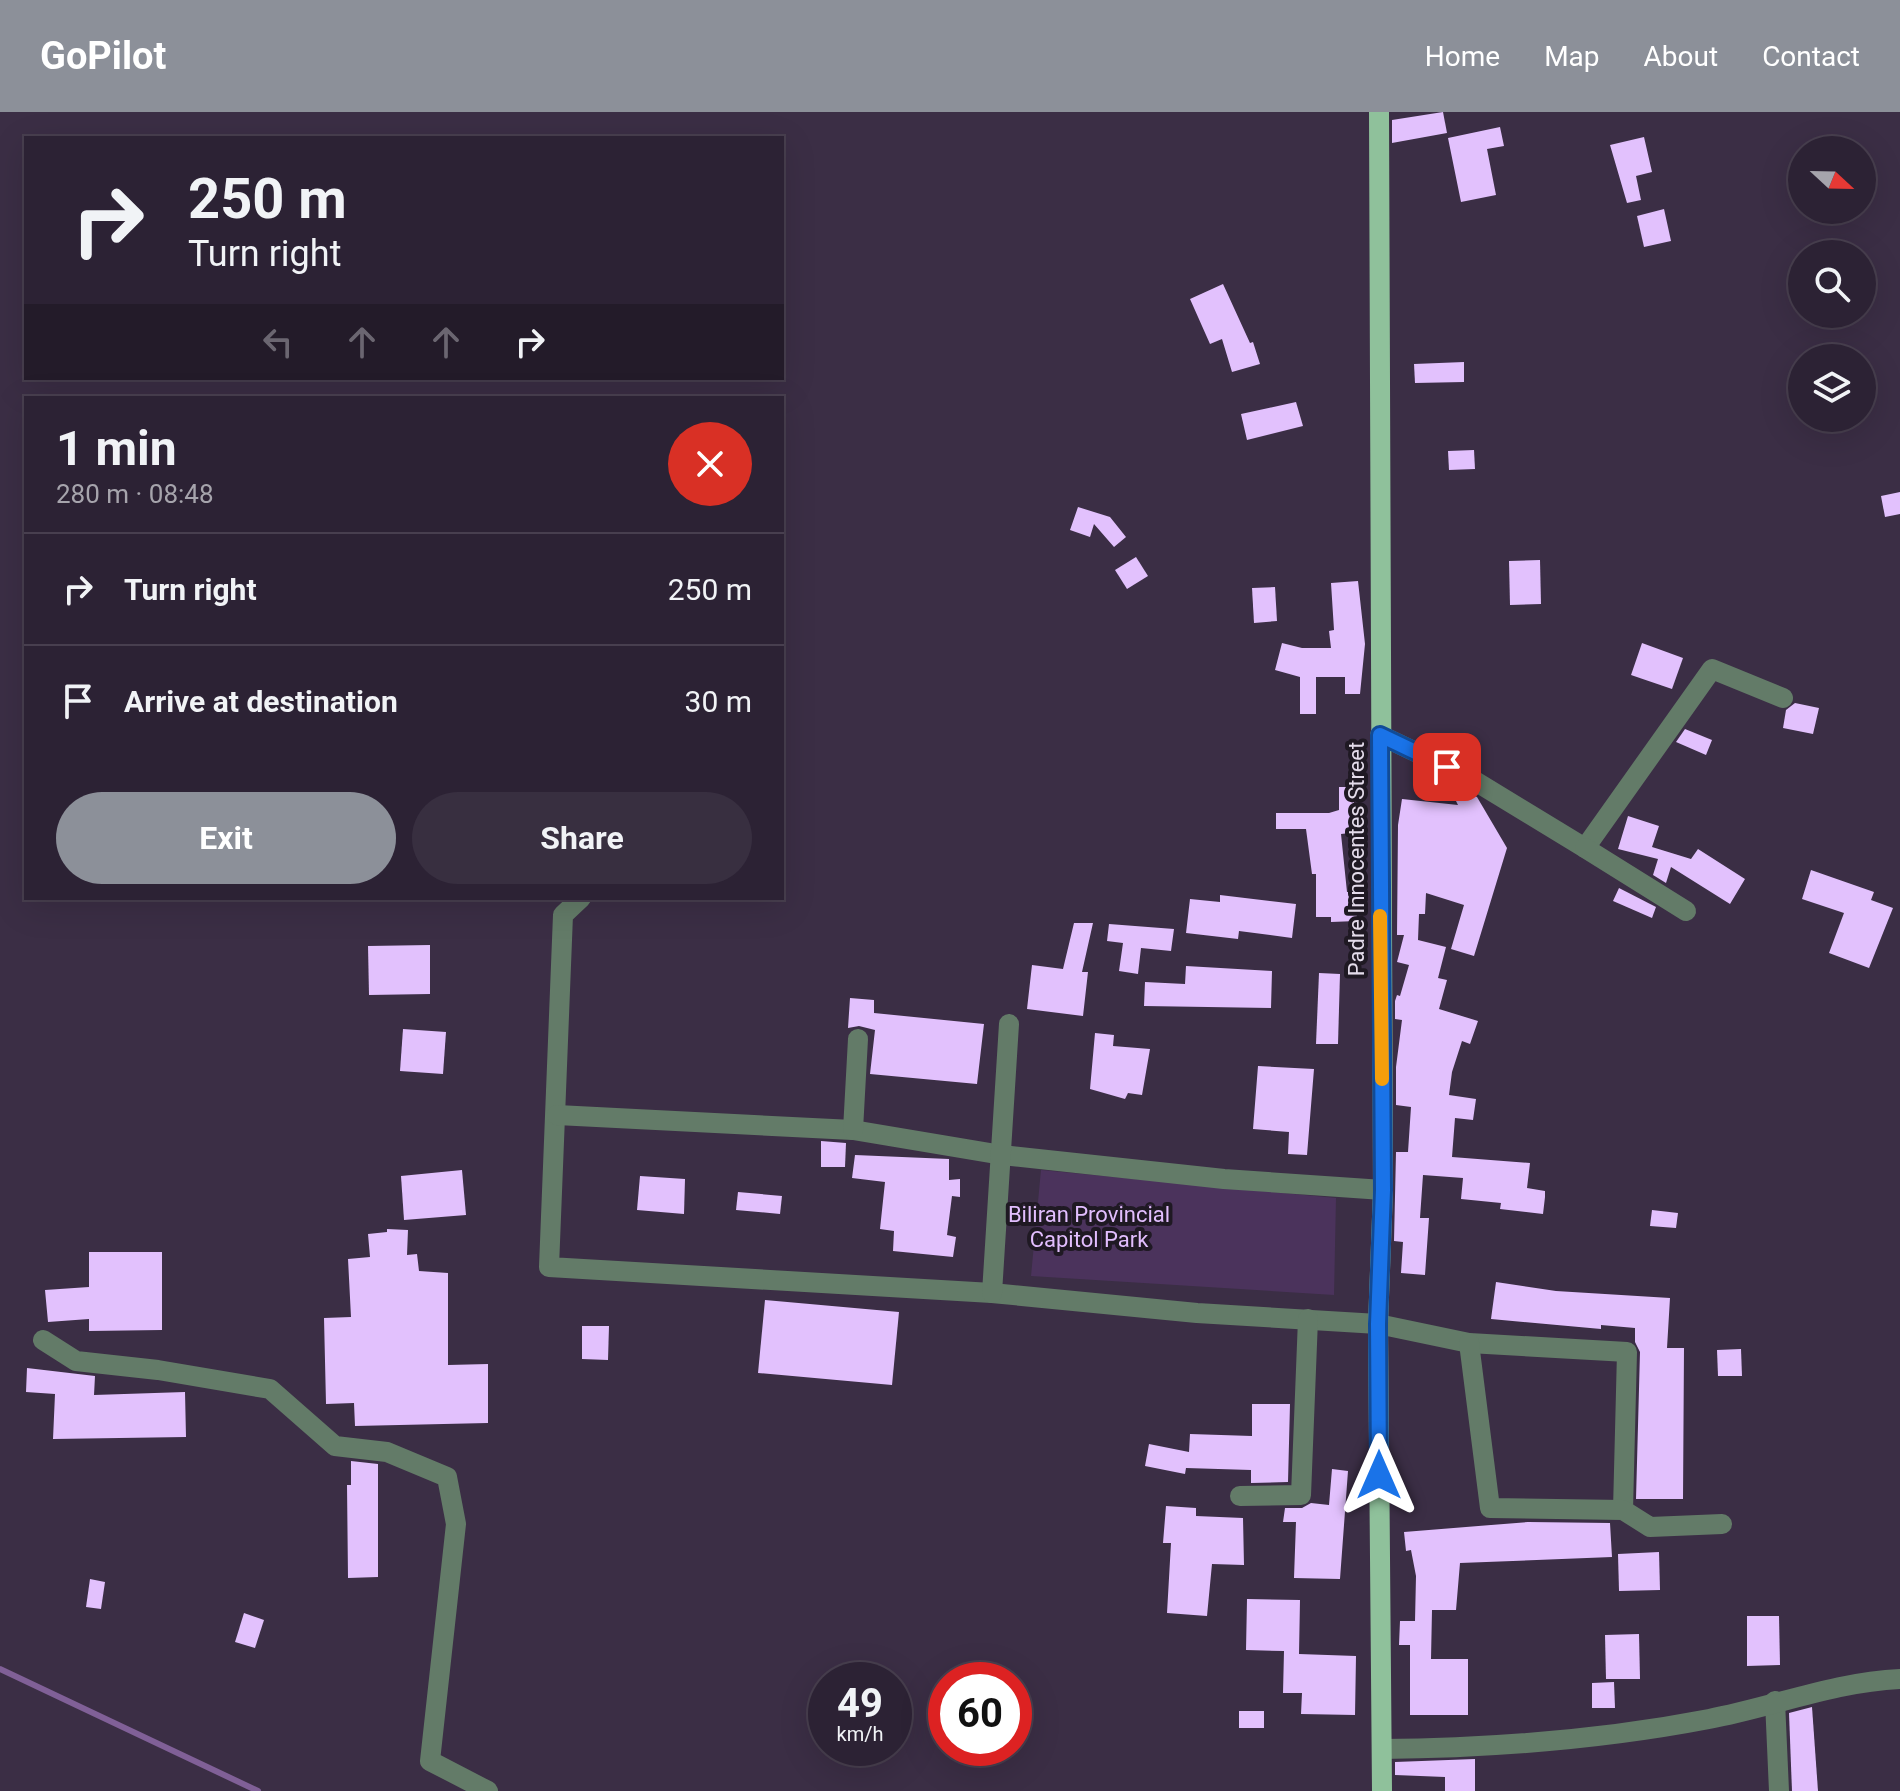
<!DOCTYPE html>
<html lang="en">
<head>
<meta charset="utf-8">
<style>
  :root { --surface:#2c2234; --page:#382f40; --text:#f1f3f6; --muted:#a6a4ac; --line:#483f4f; --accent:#8c9099 }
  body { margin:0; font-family:Roboto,sans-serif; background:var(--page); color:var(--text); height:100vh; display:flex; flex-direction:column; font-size:30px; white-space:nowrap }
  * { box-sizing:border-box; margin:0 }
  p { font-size:26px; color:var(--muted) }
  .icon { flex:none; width:44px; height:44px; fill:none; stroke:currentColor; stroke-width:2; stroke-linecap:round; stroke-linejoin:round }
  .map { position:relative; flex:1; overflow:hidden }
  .sheet { position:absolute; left:24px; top:284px; width:760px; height:504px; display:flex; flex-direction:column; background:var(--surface); border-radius:0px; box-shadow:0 8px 32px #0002,0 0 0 2px var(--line) }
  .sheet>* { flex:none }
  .banner { position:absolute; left:24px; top:24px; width:760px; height:244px; border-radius:0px; box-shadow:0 8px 32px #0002,0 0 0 2px var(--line); background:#2c2234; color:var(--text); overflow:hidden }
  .needle { width:52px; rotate:112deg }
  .buttons { position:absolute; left:1788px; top:24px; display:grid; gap:16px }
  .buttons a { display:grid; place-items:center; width:88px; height:88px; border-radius:50%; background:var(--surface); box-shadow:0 8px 32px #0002,0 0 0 2px var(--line); font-size:40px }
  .speed { position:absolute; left:808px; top:1550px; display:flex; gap:16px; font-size:40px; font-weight:700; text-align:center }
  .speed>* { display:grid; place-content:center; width:104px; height:104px; border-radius:50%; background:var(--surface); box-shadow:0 8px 32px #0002,0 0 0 2px var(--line); line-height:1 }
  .speed small { font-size:20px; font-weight:400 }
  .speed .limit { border:12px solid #d22; background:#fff; color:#111 }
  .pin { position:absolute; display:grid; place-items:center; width:68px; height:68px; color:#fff; margin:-34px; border-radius:16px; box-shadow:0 4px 12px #0006 }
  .me { position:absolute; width:88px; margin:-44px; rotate:0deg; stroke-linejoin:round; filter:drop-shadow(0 0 6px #0008) }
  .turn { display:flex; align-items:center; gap:28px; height:168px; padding:0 32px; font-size:36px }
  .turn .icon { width:104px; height:104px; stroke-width:2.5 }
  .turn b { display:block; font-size:56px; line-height:68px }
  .lanes { display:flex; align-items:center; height:76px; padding:0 32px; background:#0003; justify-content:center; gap:40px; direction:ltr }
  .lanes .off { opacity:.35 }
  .round { display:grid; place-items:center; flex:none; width:84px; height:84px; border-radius:42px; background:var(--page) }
  .head { display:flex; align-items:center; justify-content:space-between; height:136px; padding:0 32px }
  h1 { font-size:48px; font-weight:700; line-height:60px }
  .primary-button { display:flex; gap:16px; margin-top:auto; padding:16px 32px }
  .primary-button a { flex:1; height:92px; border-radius:48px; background:var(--accent); color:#fff; font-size:32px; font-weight:700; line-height:92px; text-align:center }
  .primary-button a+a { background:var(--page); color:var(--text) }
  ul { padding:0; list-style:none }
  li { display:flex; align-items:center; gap:24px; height:112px; padding:0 32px; border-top:2px solid var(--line) }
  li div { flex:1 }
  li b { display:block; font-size:30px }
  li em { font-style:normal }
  header { display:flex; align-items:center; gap:48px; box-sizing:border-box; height:112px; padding:0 40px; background:var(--accent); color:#fff }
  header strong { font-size:38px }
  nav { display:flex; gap:44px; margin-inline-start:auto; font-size:28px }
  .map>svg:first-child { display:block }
  .green { fill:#4b335c }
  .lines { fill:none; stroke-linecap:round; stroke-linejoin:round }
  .stream { stroke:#806097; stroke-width:6 }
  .building { fill:#e2c1fd }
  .minor { stroke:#637b68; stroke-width:20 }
  .major { stroke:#8fc19b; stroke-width:20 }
  .route-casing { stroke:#114b97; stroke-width:20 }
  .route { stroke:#1a73e8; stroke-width:14 }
  .slow { stroke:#f59e0b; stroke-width:14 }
  .labels { text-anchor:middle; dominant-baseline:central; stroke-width:8; stroke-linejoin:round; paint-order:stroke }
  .street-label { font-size:22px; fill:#e4dceb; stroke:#1f1923 }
  .park-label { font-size:22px; fill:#e2befe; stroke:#1f1923 }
</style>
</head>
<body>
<header>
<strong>GoPilot</strong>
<nav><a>Home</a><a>Map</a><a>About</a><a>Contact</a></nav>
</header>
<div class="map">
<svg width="1900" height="1679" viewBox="0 0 1900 1679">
  <rect width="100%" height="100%" fill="#3b2e45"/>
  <polygon class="green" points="1041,1058 1336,1086 1334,1183 1031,1164"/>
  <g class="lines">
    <polyline class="stream" points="0,1557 258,1679"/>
  </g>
  <g class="building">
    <polygon points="1443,0 1447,21 1392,31 1392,8"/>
    <polygon points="1500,15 1504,34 1487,37 1496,83 1461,90 1448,26"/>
    <polygon points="1644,25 1652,60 1636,64 1641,88 1627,91 1610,33"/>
    <polygon points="1664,97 1671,129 1644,135 1637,104"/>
    <polygon points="1223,172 1250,231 1253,230 1260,252 1232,260 1222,227 1210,232 1190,187"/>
    <polygon points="1464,250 1464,270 1415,271 1414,252"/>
    <polygon points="1296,290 1303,314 1247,328 1241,302"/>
    <polygon points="1474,338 1475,357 1449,358 1448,339"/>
    <polygon points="1900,380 1900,402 1885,405 1881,384"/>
    <polygon points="1078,395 1110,405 1126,425 1114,435 1094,412 1090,425 1070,418"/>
    <polygon points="1136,445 1148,464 1127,477 1115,458"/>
    <polygon points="1540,448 1541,492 1510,493 1509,449"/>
    <polygon points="1358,469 1365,532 1360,582 1345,582 1345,565 1316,565 1316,602 1300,602 1300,565 1275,558 1282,531 1302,536 1331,536 1329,519 1334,518 1331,471"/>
    <polygon points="1275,475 1277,509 1254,511 1252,476"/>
    <polygon points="1642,531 1683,546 1672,577 1631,563"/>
    <polygon points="1795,591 1819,596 1813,622 1783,616 1786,598"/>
    <polygon points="1685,617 1712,628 1706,643 1676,630"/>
    <polygon points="1447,671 1477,685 1507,736 1474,844 1451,837 1464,793 1426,781 1425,802 1419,802 1418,828 1446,835 1438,866 1447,868 1439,897 1478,909 1470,932 1462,929 1452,960 1449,983 1476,987 1473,1008 1455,1006 1452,1045 1530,1051 1527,1076 1545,1079 1545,1085 1543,1102 1500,1097 1501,1091 1461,1087 1463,1066 1423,1063 1420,1106 1429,1106 1425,1163 1401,1161 1403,1130 1394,1129 1396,1040 1408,1040 1411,995 1396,993 1396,955 1402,908 1395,907 1395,889 1397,883 1400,884 1409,853 1397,850 1404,823 1397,823 1398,713 1402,687 1458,693"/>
    <polygon points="1339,675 1354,675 1354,693 1360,693 1359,720 1341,722 1347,780 1356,780 1357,809 1331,810 1331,805 1316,805 1316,762 1312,762 1306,717 1276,717 1276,701 1329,701 1339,698"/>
    <polygon points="1628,704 1659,714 1652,735 1691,747 1698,737 1745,767 1730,792 1671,755 1666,771 1653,763 1658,747 1618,737"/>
    <polygon points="1811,758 1874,780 1871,788 1893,796 1869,856 1829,841 1844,801 1802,787"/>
    <polygon points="1619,776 1656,795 1652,806 1613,789"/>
    <polygon points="1220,783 1296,792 1292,826 1239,819 1238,827 1186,821 1190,787 1220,790"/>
    <polygon points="1074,811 1093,811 1082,860 1088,860 1083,904 1027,897 1032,853 1063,857"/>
    <polygon points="1109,812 1174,817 1171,839 1141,836 1138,862 1119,859 1123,831 1107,829"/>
    <polygon points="430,833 430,882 369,883 368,834"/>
    <polygon points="1186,854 1272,859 1271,896 1144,894 1145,870 1185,872"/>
    <polygon points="1319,861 1340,862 1338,932 1316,932"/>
    <polygon points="850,886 874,888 874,901 984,912 977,972 870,962 875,918 859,914 848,916"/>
    <polygon points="403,917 446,920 443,962 400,959"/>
    <polygon points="1095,921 1114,923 1113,934 1150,937 1142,983 1128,981 1125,987 1090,977"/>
    <polygon points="1258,954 1314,957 1307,1043 1288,1042 1289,1020 1253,1017"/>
    <polygon points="821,1029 846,1031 845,1055 821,1055"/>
    <polygon points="855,1043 949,1047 949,1068 960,1067 960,1085 952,1084 947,1123 956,1125 953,1145 893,1139 894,1119 880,1117 885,1070 852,1066"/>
    <polygon points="462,1058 466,1103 404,1108 401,1064"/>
    <polygon points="640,1064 685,1067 684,1102 637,1098"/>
    <polygon points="738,1080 782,1084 780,1102 736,1098"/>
    <polygon points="1652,1098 1678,1101 1676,1116 1650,1114"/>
    <polygon points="387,1117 408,1118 407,1143 417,1142 419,1159 448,1161 448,1253 488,1252 488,1311 355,1314 354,1291 326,1292 324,1206 351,1205 348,1147 370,1145 368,1122 387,1120"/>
    <polygon points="89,1140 162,1140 162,1218 89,1219 89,1207 48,1210 45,1178 89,1175"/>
    <polygon points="1496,1170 1556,1179 1670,1186 1667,1236 1684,1236 1683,1387 1636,1387 1640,1240 1635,1230 1635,1216 1601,1213 1601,1217 1491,1207"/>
    <polygon points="765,1188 899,1200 892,1273 758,1261"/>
    <polygon points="582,1214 609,1214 608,1248 582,1247"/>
    <polygon points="1741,1237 1742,1264 1718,1264 1717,1238"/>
    <polygon points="27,1256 95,1264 94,1283 185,1280 186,1325 53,1327 55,1282 26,1280"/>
    <polygon points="1252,1292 1290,1292 1288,1370 1251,1371 1251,1358 1186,1356 1185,1362 1145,1354 1149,1332 1189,1340 1190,1322 1252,1324"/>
    <polygon points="351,1349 378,1352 378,1465 348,1466 347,1373 351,1373"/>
    <polygon points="1332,1357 1348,1359 1340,1467 1294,1466 1296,1410 1283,1410 1285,1396 1302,1396 1311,1391 1329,1393"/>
    <polygon points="1166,1394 1196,1396 1196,1404 1243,1406 1244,1453 1212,1452 1207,1504 1167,1501 1171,1431 1163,1431"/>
    <polygon points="1528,1410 1610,1411 1612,1445 1460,1451 1456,1498 1432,1498 1431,1547 1468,1547 1468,1603 1410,1603 1410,1533 1399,1533 1400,1509 1415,1509 1416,1464 1411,1438 1406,1439 1404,1420"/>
    <polygon points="1659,1440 1660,1478 1619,1479 1618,1442"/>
    <polygon points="90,1467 105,1470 101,1497 86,1495"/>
    <polygon points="1247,1487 1300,1488 1299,1542 1356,1544 1355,1603 1301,1602 1302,1581 1283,1581 1284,1539 1246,1538"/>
    <polygon points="244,1501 264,1508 255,1536 235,1530"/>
    <polygon points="1747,1504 1779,1504 1780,1553 1747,1554"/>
    <polygon points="1639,1522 1640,1567 1606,1567 1605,1523"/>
    <polygon points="1614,1570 1615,1596 1592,1596 1592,1571"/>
    <polygon points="1812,1595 1818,1679 1792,1679 1789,1601"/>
    <rect x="1239" y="1599" width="25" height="17"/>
    <polygon points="1475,1647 1475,1679 1445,1679 1445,1665 1395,1663 1395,1650"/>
  </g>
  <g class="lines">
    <g class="minor">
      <polyline points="1380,623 1470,666 1585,736 1712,557 1783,586"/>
      <polyline points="1585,736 1686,799"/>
      <polyline points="581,786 563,803 549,1155 992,1181 1197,1201 1378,1212 1469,1231 1627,1240 1623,1398"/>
      <polyline points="557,1003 853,1018 1002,1043 1224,1067 1383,1078"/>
      <polyline points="853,1018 858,927"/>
      <polyline points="992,1181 1009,912"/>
      <polyline points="43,1228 76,1249 158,1258 270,1277 335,1334 387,1340 447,1365 456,1412 430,1649 488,1679"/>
      <polyline points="1469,1231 1490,1396 1623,1398 1650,1415 1722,1412"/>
      <polyline points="1240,1384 1301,1383 1308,1207"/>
      <polyline points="1775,1589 1779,1679"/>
      <path d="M1382 1637C1493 1636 1600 1628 1709 1607 1773 1595 1834 1570 1900 1567"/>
    </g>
    <polyline class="major" points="1379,0 1383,1078 1378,1212 1382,1679"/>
  </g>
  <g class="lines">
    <defs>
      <polyline id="route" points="1379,1363 1378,1212 1383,1078 1380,623 1447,655"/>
    </defs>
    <use href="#route" class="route-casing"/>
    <use href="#route" class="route"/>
    <polyline class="slow" points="1380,804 1382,967"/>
  </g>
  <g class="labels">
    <g class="street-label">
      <text transform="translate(1356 747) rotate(-90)">Padre Innocentes Street</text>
    </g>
    <g class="park-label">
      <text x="1089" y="1102">Biliran Provincial<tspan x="1089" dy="25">Capitol Park</tspan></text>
    </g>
  </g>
</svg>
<div class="buttons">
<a><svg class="needle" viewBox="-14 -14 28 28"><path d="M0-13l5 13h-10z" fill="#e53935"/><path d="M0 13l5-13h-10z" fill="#a6a4ac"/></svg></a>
<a><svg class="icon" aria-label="search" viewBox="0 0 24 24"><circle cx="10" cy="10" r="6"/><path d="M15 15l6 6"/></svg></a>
<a><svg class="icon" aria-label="layers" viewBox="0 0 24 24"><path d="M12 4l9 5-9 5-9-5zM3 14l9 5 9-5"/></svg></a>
</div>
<div class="speed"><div>49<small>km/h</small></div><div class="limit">60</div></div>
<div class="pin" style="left:1447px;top:655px;background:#d93025"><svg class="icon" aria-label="arrive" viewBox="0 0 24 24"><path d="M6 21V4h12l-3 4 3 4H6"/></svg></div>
<svg class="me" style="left:1379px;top:1363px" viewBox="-20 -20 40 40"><path d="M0-17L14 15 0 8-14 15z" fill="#1a73e8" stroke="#fff" stroke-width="4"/></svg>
<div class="banner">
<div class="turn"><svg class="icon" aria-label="right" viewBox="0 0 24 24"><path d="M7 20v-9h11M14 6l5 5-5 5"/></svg><div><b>250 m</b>Turn right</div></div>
<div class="lanes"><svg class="icon off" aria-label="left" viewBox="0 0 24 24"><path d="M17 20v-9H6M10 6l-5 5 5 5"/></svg><svg class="icon off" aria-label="ahead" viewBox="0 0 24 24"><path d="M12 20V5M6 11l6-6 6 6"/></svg><svg class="icon off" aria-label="ahead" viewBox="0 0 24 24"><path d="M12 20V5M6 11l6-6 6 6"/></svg><svg class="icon" aria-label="right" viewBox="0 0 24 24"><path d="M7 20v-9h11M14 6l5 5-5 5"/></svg></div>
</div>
<section class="sheet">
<div class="head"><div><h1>1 min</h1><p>280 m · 08:48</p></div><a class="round" style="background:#d93025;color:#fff"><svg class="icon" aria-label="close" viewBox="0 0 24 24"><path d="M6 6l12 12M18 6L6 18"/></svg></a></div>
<ul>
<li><svg class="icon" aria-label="right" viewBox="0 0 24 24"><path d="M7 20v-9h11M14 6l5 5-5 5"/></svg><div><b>Turn right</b></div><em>250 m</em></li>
<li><svg class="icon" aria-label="arrive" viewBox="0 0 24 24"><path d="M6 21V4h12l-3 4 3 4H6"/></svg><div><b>Arrive at destination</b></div><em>30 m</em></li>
</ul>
<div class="primary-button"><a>Exit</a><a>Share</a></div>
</section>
</div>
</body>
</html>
